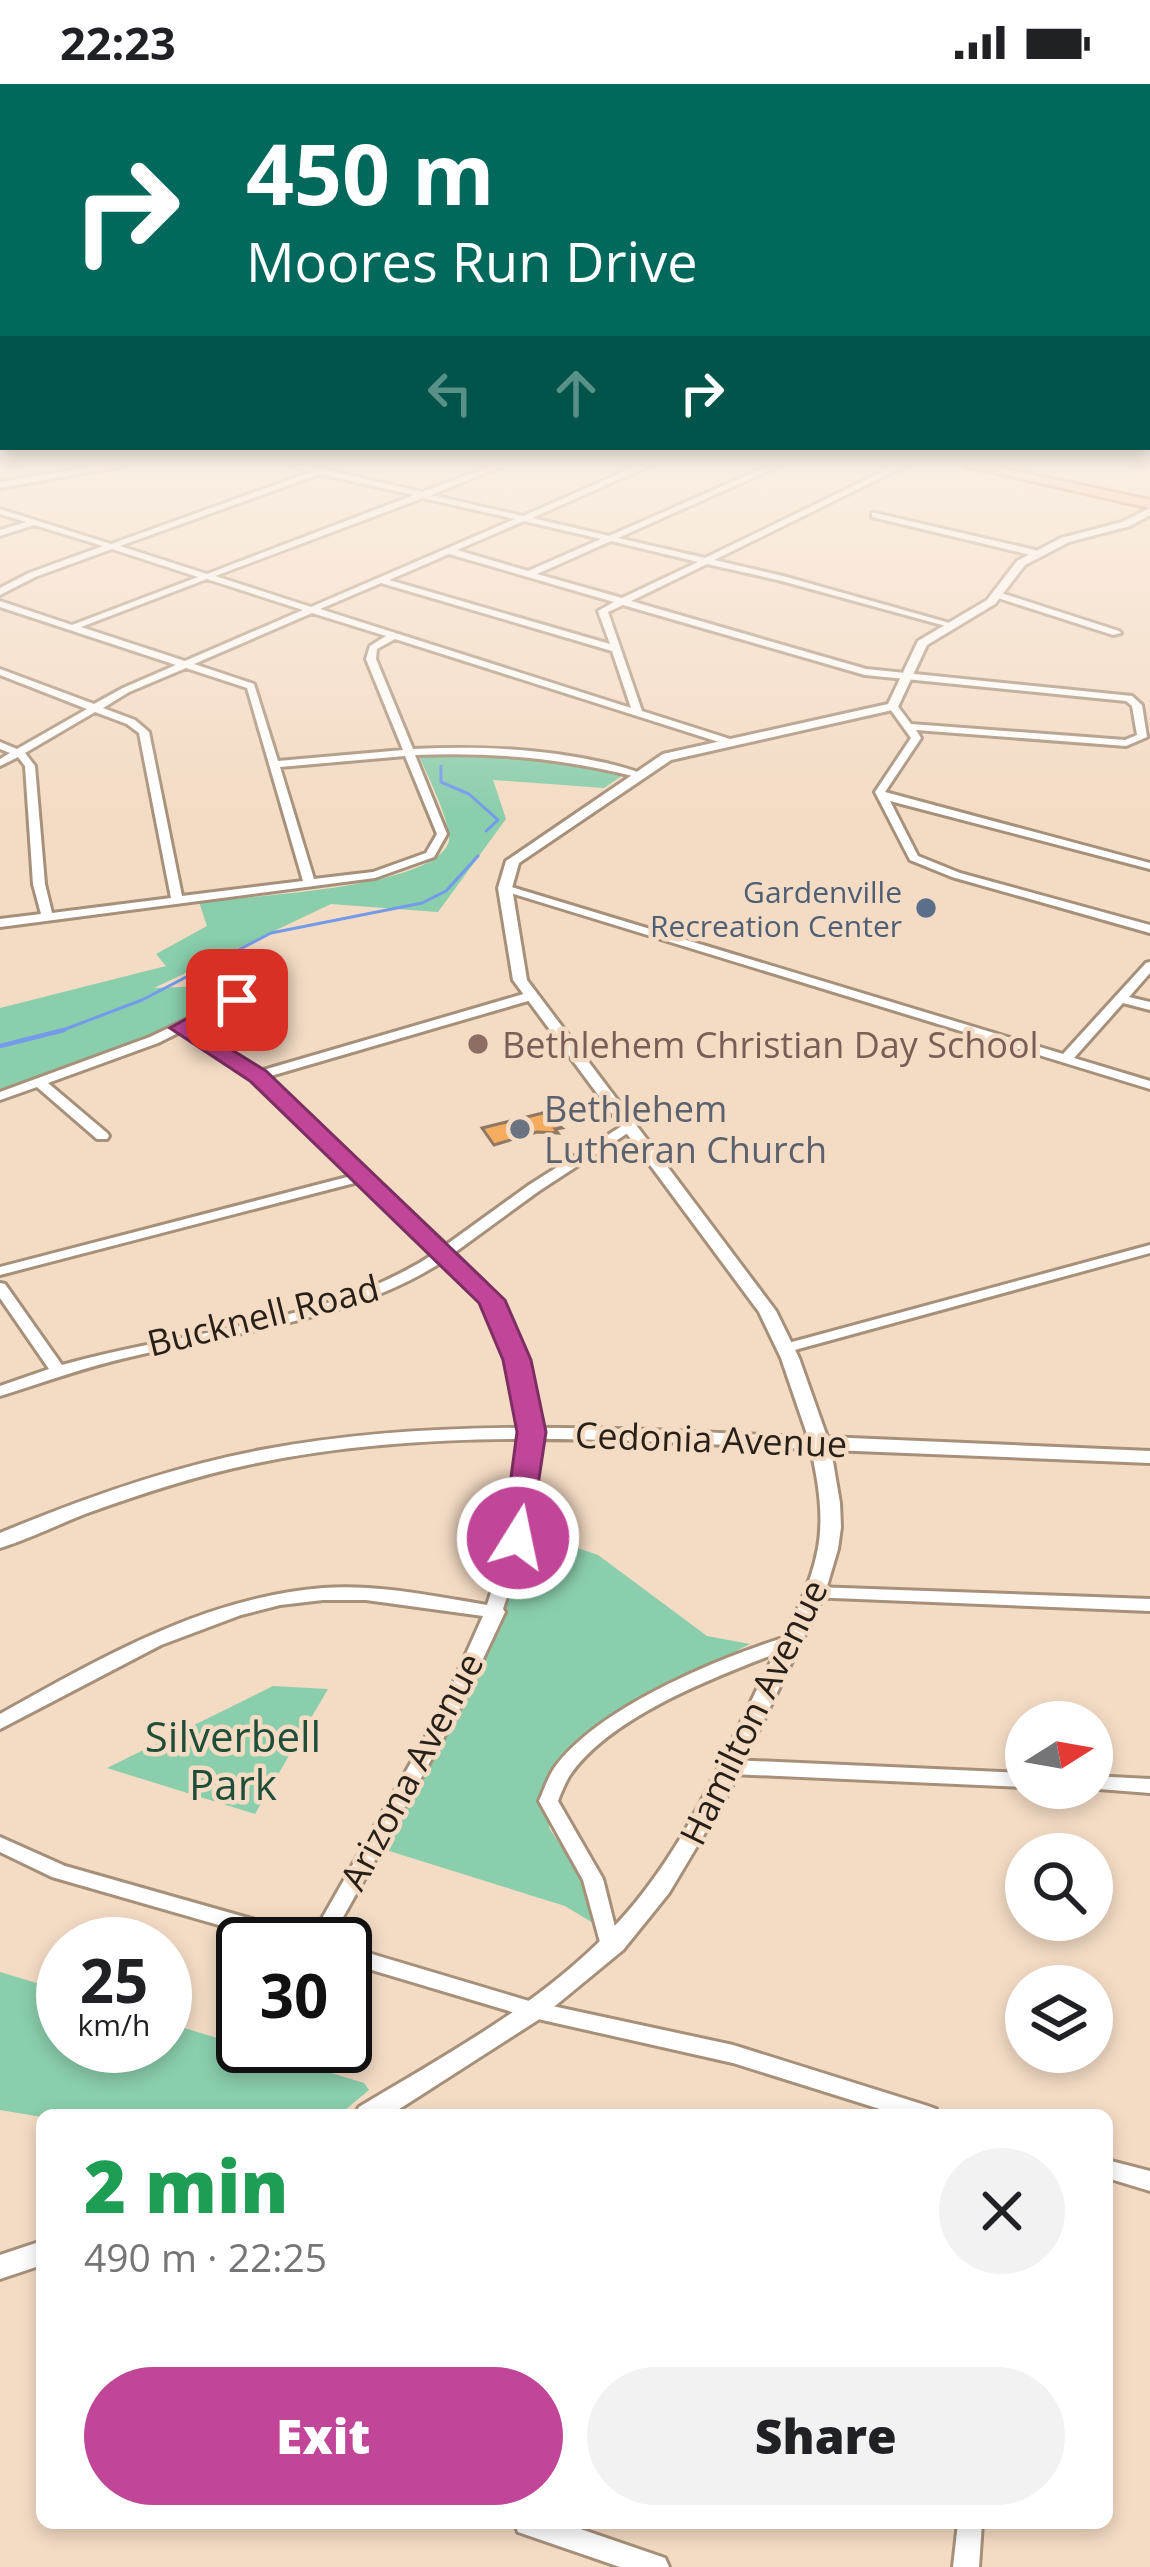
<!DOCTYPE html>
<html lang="en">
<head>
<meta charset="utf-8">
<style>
  :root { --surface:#fff; --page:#f2f2f2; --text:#202124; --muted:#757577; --accent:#c14698 }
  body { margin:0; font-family:"Open Sans",sans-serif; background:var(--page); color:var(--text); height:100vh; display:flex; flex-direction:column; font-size:45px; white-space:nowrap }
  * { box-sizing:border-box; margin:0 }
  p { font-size:39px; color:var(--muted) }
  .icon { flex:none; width:66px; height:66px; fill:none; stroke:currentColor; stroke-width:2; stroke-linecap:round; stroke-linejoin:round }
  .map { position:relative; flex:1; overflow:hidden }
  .sheet { position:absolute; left:36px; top:2025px; width:1077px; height:420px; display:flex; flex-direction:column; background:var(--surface); border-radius:18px; box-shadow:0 6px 18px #0003 }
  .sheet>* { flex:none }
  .banner { position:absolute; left:0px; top:0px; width:1152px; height:366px; box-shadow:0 6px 18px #0003; background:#00695c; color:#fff; overflow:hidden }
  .needle { width:78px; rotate:79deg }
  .fabs { position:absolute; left:1005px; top:1617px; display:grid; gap:24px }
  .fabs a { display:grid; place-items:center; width:108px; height:108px; border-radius:50%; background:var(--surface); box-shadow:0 6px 18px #0003; font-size:60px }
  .speed { position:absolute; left:36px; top:1833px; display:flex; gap:24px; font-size:60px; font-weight:700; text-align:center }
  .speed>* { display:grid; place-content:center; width:156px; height:156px; border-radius:50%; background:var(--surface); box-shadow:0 6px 18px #0003; line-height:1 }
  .speed small { font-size:30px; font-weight:400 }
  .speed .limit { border:6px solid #111; border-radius:18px; background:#fff; color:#111 }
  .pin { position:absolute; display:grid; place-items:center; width:102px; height:102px; color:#fff; margin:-51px; border-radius:24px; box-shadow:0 6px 18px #0006 }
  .me { position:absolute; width:132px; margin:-66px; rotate:10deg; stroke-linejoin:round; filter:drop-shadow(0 0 9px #0008) }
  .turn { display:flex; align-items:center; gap:42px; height:252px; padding:0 48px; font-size:54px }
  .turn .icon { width:156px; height:156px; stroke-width:2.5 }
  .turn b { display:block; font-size:84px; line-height:102px }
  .lanes { display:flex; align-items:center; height:114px; padding:0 48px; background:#0003; justify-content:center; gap:60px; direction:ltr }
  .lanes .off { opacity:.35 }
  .round { display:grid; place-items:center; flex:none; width:126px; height:126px; border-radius:63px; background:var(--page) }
  .overview { display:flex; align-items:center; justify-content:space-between; height:204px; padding:0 48px }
  h1 { font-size:72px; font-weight:800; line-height:90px; color:#1e9e55 }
  .primary-button { display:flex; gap:24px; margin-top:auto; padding:24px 48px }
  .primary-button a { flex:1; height:138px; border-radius:72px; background:var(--accent); color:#fff; font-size:48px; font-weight:800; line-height:138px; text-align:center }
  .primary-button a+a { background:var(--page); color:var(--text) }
  .status { display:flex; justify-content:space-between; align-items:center; height:84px; padding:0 60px; background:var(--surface); direction:ltr }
  .status svg { height:33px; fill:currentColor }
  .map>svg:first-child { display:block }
  .green { fill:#8aceac }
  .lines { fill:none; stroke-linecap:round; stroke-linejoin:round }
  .stream-far1 { stroke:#749aec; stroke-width:3 }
  .stream { stroke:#749aec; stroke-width:4.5 }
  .building { fill:#f6ac5e; stroke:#8f7964; stroke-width:3 }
  .minor-casing { stroke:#a6907a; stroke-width:6 }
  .tertiary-casing { stroke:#a6907a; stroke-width:6 }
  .primary-casing { stroke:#b36449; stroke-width:6 }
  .minor { fill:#fff; fill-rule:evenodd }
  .tertiary { fill:#fff; fill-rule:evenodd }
  .primary { fill:#feb8a3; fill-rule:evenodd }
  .route { fill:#c14698; stroke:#7d2e63; stroke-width:3 }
  .service-dot { fill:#5c6f8a; stroke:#f4dbc4; stroke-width:4.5 }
  .education-dot { fill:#8d6e63; stroke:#f4dbc4; stroke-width:4.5 }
  .worship-dot { fill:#6b7280; stroke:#f4dbc4; stroke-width:4.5 }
  .labels { text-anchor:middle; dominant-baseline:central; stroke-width:9; stroke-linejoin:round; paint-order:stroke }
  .far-service-label { font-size:30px; fill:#4e5e75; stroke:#f4dbc4; text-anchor:end }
  .education-label { font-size:36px; fill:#785e54; stroke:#f4dbc4; text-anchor:start }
  .worship-label { font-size:36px; fill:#5b616d; stroke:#f4dbc4; text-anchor:start }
  .street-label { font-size:36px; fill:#281f16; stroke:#f4dbc4 }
  .near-park-label { font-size:42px; fill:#1e4d38; stroke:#f4dbc4 }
</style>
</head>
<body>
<div class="status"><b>22:23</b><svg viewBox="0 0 49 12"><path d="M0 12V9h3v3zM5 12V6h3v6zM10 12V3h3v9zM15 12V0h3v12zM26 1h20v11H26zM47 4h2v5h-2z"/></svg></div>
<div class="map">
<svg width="1150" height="2483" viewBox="0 0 1150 2483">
  <rect width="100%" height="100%" fill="#f4dbc4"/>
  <g class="green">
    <path d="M509 667 623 691 604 704 493 696 506 735 438 828 331 820 154 904 266 900 152 951 0 1005V924L166 882 156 870 207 842 199 818C247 812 428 805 448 760 455 745 426 689 419 672Z"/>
    <polygon points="531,1448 598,1471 707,1552 750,1560 695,1588 653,1624 591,1651 558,1682 549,1744 587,1799 598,1842 565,1822 386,1766"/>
    <polygon points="273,1602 328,1605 255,1730 107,1684"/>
    <polygon points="0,1888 63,1907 63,1962 165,1962 165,1938 364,1999 369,2006 339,2031 42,2033 0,2026"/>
  </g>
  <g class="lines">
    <g class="stream-far1">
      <polyline points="441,682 441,698 469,710 498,736 486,747"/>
      <polyline points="55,949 142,916 271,849 422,819 446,807 478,772"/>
    </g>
    <polyline class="stream" points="0,962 64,946"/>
  </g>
  <polygon class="building" points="543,1029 562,1044 555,1045 558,1049 537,1048 494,1061 482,1044"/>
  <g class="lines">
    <defs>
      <g id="minor">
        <path d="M293 382H309L422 408 491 382H503L431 411 523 432 637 382H649L532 434 609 452 768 382H779L618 454 705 474 894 382H905L714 476 783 492 953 540V544L778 496 707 480 631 517 866 585 1132 612 1142 621 1147 653 1126 662 916 646 921 654 885 708 1150 779V785L890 717 918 772 960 789 1150 841V849L952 793 910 776 875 708 911 654 888 622 890 620H896L911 640 1125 656 1137 651 1132 622 1126 617 865 591 623 521 608 528 642 627 730 655V659H722L395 555 377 565 376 575 413 665C478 662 542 664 606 679 618 682 631 685 642 690L637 693C561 674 493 668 415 671L447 750 434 773 375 794 0 843V835L41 830 33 800 25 682 18 673 0 682V675L10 669 0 665V658L17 665 87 625 0 591V585L94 620 123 604 176 581 0 523V517L72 541 198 493 112 465 35 493 0 511V504L29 489 103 462 34 441 0 452V446L26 438 0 430V425L111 460 311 388ZM320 390 414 411 207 490 120 462ZM423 414 515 435 311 523 215 492ZM524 437 601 455 528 487 457 466ZM611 457 698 478 622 514 537 490ZM449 470 614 518 598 527 610 560 389 496ZM207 495 303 526 185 577 81 543ZM381 499 612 567 631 624 320 525ZM312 529 386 552 370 562 366 575 403 666 278 677 254 600 194 580ZM186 584 247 604 303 797 182 812 149 648 135 636 103 624 129 608ZM95 628 127 640 139 649 171 814 52 829 45 800 35 682 25 669ZM405 672 437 750 426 769 373 788 314 795 280 683Z"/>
        <polygon points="875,429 1035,466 1039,469 1035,472 872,433 872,429"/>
        <polygon points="998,508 1119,547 1121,549 1113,551 995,513 995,509"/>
        <polygon points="505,801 1063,970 1146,879 1150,878 1150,889 1129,913 1150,918 1150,926 1123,919 1074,974 1150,997 1150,1005 501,806 501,802"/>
        <path d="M244 908 250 912 248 915 190 943 260 987 527 909H535V915L267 993 446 1161 529 1101 625 1040H635L637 1043 539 1107 454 1169 485 1199 527 1275 539 1359 528 1447 503 1525 505 1528 459 1626 328 1860H285L52 1793 0 1768V1753L65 1782 312 1852 441 1626 483 1532 366 1516H323L280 1521 241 1531 161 1561 0 1645V1630C100 1574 206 1513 323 1504 378 1500 433 1512 487 1521L511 1447 523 1359 512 1275 472 1201 445 1176C353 1236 239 1247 134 1272 88 1282 45 1298 0 1312V1302L49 1285 0 1214V1199L5 1200 62 1281C185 1246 327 1241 437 1168L362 1097 0 1191V1183L355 1091 253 995 180 948 158 959 48 999 107 1049 109 1052 107 1055H97L37 1003 0 1016V1008L150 953Z"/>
        <polygon points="1150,1161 1150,1169 791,1267 786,1269 778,1264 781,1261"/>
        <polygon points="815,1503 1150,1515 1150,1527 809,1513 806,1509 809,1505"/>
        <path d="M792 1551 798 1553 801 1557 798 1561C728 1588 614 1628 570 1691 565 1699 561 1709 558 1717L603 1795 620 1863 617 1869 610 1871 603 1869 583 1796 539 1717C544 1706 548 1693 555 1683 600 1622 721 1573 792 1551Z"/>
        <polygon points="732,1676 1026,1689 1026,1703 732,1690 725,1688 723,1683 725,1678"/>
        <polygon points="1092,1692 1150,1695 1150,1709 1086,1704 1092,1704"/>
        <polygon points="345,1862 529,1917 733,1961 928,2022 936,2025 939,2031 899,2031 733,1979 529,1933 345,1878"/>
        <polygon points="1107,2076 1150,2087 1150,2107 1107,2094"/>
        <polygon points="515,2439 563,2439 665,2474 669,2483 620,2483 518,2448"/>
        <polygon points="958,2439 982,2439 979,2483 953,2483"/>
      </g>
      <g id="tertiary">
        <polygon points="99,382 123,382 0,404 0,398"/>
        <path d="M1150 424V431L1130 442 1069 458 1025 481 995 520 927 561 897 625 671 676 519 779 512 804 527 896 776 1227 799 1274 827 1353 1150 1367V1379L831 1366 840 1419 841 1443 838 1465 825 1509 728 1710 669 1809 623 1866 538 1936 390 2031H355L359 2023C444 1972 535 1923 605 1852 677 1781 717 1687 761 1597 783 1554 809 1512 818 1464 824 1430 818 1398 811 1365 627 1357 435 1341 252 1380 195 1392 140 1410 85 1430 57 1441 29 1455 0 1464V1449C84 1414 171 1383 261 1366 441 1332 626 1345 808 1353L781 1274 759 1228 513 896 498 804 506 777 663 670 888 620 918 557 987 516 1017 477 1061 454 1122 438Z"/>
        <polygon points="42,2157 42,2181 0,2195 0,2171"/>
      </g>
      <polygon id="primary" points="966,382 992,382 1150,416 1150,424"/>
    </defs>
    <use href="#minor" class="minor-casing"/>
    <use href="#tertiary" class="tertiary-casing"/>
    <use href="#primary" class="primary-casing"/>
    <use href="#minor" class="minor"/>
    <use href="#tertiary" class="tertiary"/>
    <use href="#primary" class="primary"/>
  </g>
  <linearGradient id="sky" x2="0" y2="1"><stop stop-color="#79aaea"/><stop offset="0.52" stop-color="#faefe4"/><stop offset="1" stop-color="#faefe4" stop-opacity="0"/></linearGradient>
  <rect width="1150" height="730" fill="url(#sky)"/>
  <polygon class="route" points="229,911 248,916 198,945 266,987 505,1216 531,1276 546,1348 529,1461 507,1461 503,1454 517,1348 503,1276 479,1219 250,997 170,944"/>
  <circle class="service-dot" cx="926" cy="824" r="12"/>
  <circle class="education-dot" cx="478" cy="960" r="12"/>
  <circle class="worship-dot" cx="520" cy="1045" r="12"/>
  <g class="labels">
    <g class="far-service-label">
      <text x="902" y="807">Gardenville<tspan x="902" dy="34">Recreation Center</tspan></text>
    </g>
    <g class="education-label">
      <text x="502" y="960">Bethlehem Christian Day School</text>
    </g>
    <g class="worship-label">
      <text x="544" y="1024">Bethlehem<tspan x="544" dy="41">Lutheran Church</tspan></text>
    </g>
    <g class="street-label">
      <text transform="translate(263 1231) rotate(-14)">Bucknell Road</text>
      <text transform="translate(711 1355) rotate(2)">Cedonia Avenue</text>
      <text transform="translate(753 1628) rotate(-64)">Hamilton Avenue</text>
      <text transform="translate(411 1687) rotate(-62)">Arizona Avenue</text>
    </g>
    <g class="near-park-label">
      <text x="233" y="1651">Silverbell<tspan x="233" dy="48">Park</tspan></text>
    </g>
  </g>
</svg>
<div class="fabs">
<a><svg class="needle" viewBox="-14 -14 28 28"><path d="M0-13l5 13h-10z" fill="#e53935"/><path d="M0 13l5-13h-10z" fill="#757577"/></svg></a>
<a><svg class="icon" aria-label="search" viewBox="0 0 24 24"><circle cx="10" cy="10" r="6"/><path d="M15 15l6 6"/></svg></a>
<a><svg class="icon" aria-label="layers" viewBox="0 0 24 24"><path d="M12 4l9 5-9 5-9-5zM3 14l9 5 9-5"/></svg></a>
</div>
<div class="speed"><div>25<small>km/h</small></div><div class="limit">30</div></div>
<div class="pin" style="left:237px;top:916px;background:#d93025"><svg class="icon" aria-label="arrive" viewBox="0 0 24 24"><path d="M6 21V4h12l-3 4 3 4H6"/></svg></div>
<svg class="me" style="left:518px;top:1454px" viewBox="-20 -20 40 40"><circle r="17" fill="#c14698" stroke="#fff" stroke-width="3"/><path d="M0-11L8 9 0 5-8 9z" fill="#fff"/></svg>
<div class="banner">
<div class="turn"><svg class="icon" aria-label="right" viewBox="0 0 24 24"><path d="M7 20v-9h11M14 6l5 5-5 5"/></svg><div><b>450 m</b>Moores Run Drive</div></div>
<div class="lanes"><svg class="icon off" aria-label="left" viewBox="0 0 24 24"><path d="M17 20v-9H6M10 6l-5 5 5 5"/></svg><svg class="icon off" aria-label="ahead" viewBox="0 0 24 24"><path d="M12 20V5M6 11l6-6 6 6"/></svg><svg class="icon" aria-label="right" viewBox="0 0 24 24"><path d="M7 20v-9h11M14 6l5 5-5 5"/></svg></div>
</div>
<section class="sheet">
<div class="overview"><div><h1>2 min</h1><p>490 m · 22:25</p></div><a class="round"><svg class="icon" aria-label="close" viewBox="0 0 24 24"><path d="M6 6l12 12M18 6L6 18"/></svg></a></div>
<div class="primary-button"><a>Exit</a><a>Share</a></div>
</section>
</div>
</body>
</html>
